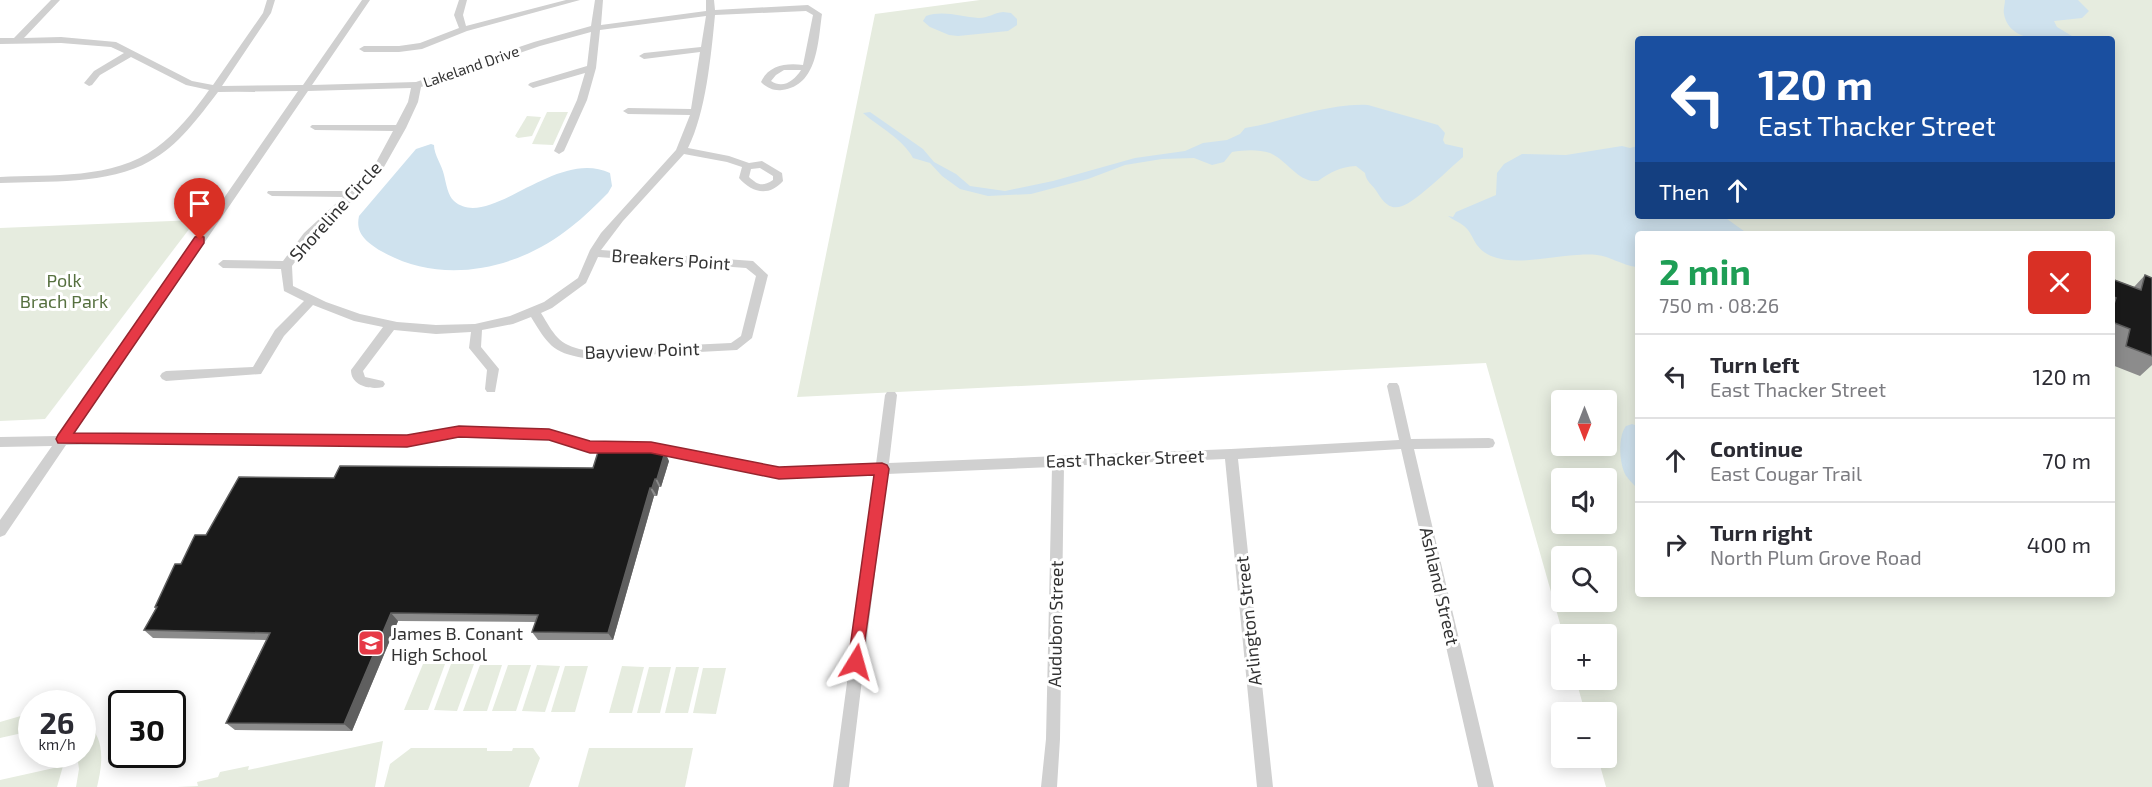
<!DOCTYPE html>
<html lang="en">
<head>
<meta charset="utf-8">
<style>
  :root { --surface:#fff; --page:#f2f2f3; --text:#2b2b33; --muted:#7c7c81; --line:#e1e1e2 }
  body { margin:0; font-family:"Exo 2",sans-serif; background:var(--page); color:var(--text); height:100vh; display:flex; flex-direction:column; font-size:22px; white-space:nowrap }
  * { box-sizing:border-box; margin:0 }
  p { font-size:20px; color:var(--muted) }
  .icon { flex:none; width:33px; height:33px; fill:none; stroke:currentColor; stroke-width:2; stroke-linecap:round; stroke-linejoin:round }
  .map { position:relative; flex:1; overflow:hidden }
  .panel { position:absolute; left:1635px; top:231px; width:480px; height:366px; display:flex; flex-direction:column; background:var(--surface); border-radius:6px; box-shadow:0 3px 15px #0003 }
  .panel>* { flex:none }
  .banner { position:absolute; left:1635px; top:36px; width:480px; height:183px; border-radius:6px; box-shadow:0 3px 15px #0003; background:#1a4fa0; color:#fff; overflow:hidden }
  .needle { width:39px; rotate:180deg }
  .tools { position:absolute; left:1551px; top:390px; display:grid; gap:12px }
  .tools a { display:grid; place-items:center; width:66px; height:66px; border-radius:6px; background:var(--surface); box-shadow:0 3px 15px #0003; font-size:30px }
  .speed { position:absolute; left:18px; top:690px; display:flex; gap:12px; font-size:30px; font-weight:700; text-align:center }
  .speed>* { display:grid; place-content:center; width:78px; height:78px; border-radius:50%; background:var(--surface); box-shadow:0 3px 15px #0003; line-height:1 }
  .speed small { font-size:15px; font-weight:400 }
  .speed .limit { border:3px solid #111; border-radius:9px; background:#fff; color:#111 }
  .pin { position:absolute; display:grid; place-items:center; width:51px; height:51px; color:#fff; margin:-62px -26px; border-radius:50% 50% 50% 0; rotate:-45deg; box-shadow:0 0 6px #0007 }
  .pin .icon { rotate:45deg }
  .me { position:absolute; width:66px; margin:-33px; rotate:8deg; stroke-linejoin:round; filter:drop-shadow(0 0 4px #0008) }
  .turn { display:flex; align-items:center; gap:21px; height:126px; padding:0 24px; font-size:27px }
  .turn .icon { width:78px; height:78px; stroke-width:2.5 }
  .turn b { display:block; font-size:42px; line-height:51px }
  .then { display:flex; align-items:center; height:57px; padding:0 24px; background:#0003; gap:12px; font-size:22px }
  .round { display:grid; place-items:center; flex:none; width:63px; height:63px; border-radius:6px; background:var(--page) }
  .headline { display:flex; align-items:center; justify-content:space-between; height:102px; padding:0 24px }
  h1 { font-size:36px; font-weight:700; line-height:45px; color:#1e9e55 }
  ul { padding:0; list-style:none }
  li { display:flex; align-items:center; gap:18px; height:84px; padding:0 24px; border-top:2px solid var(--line) }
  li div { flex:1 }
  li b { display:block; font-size:22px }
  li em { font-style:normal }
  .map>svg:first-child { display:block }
  .green { fill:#e6ecdf; fill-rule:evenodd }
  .water { fill:#cfe2ee }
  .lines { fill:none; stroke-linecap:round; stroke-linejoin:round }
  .minor { fill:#d0d0d0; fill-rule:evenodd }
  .wall { fill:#8c8c8c }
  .shaded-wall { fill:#5f5f5f }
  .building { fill:#1a1a1a; stroke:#5f5f5f; stroke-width:1.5 }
  .route { fill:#e63946; stroke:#96252e; stroke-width:1.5 }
  .labels { text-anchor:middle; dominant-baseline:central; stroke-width:6; stroke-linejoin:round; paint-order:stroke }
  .far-street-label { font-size:15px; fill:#333; stroke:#fff }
  .street-label { font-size:18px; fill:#333; stroke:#fff }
  .park-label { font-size:18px; fill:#56703f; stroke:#fff }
  .poi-label { font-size:18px; fill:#333; stroke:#fff; text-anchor:start }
</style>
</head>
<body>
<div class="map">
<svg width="2152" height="787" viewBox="0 0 2152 787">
  <rect width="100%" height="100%" fill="#fff"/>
  <g class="green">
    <path d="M980 0H2152V787H1606L1598 758H1606V712H1585L1576 680H1606V634H1563L1486 363 797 397 875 14ZM1638 39H2112V216H1638ZM1638 234H2112V594H1638ZM1562 400H1606V446H1562ZM1562 478H1606V524H1562ZM1562 556H1606V602H1562Z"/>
    <polygon points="547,112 568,112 553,145 532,144"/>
    <polygon points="527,116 541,117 532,136 518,138 515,136"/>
    <polygon points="196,220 45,419 0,421 0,228"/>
    <polygon points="423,664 445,664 428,710 404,710"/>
    <polygon points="451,664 474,664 457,711 434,710"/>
    <polygon points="480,665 502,665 487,711 463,711"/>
    <polygon points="508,665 531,665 516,711 492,711"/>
    <polygon points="537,665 560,666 545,712 522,711"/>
    <polygon points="565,666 588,666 575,712 551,712"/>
    <polygon points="622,666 644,667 632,713 609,713"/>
    <polygon points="649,667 671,667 660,713 637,713"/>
    <polygon points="676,667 699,667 688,713 665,713"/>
    <polygon points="703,668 726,668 716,714 693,713"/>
    <polygon points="31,713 31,731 0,738 0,722"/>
    <path d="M83 720C106 736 103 762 97 787H76L79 769 77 755 82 754Z"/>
    <polygon points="383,741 375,787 177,787 198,786 197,782 218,777 220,772 249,766 248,770"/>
    <polygon points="411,748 487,748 487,751 512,751 513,748 533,748 540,758 529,787 384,787 390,764"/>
    <polygon points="589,748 693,748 685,787 578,787"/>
    <polygon points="63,766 57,787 0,787 0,780"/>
  </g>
  <g class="water">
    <path d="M2005 0H2078L2089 11 2082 18 2054 21 2057 27 2077 39C2054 39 2010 46 2004 14 2003 10 2005 4 2005 0Z"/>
    <path d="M1003 12 1011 13 1017 19V25L1008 31 958 36 949 35 930 27 923 21 926 16C944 10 961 17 979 18 988 18 994 13 1003 12Z"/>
    <path d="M1368 105 1438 125 1445 133 1443 140 1445 144 1463 148V157C1448 170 1436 182 1421 194 1403 208 1391 216 1377 192 1373 185 1366 182 1365 173L1356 166C1340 167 1331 172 1318 181 1298 183 1287 160 1270 153 1258 149 1244 150 1232 152L1224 162 1212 165 1194 158 1162 159 1125 165 1088 179 1031 194 988 196 960 189 942 176 930 163 913 158C902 138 880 128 863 113L870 112 923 149 934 162 956 174 970 186 1005 191 1053 181 1135 158 1185 151 1203 143 1227 140 1240 134 1245 128C1286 121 1327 103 1368 105Z"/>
    <path d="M431 144 434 145C434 155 442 165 444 175 446 183 448 196 454 201 489 232 555 147 610 173L612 186 608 193C596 205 584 217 571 227 518 270 441 286 381 251 367 242 355 234 359 216L416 149Z"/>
    <path d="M1622 146 1630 148 1638 146V216H1723L1748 234H1638L1636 267C1622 265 1609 256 1597 255 1565 252 1519 268 1491 256 1472 247 1475 235 1464 226 1459 222 1453 220 1448 216L1453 217 1456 212 1496 195 1497 173 1504 164 1522 154 1566 155Z"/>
    <path d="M1632 424 1638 426V489C1634 485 1628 479 1625 474 1619 462 1618 436 1626 426Z"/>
  </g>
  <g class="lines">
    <g class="minor">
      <path d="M51 0H60L24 38 61 37 116 42 192 81 213 85 263 13 267 0H275L271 13 222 86 303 85 362 0H370L312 85 416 82 534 42 591 26 595 0H603L601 25 706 11V0H714L715 10 808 5 822 14C818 41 818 86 782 90 774 91 767 88 761 82 769 65 786 63 803 65L813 15 806 11 715 15C711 56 706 112 688 148L729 156 749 163 762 161 782 173 783 181C769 197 752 193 739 178L742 167 727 162 684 154 623 221 601 250 753 261 768 275 752 338 737 350 584 358C552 353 547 343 531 317L513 324 482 330 481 347 499 369 495 392H487L485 389 487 370 469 348 471 332 436 334 394 330 363 371 365 377 383 381 385 384 383 387C370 390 351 386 351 370L383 327 354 321 313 305 284 336 261 374 166 381 162 379 160 376 162 373 166 371 253 367 275 330 304 301 284 291 281 269 223 268 218 264 223 260 283 261 304 233 343 197 272 196 267 193 268 191H350L372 170 393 131 315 130 310 127 312 125H396L408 102 411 88 308 91 73 435 163 433 407 436 459 426 549 430 590 442 651 443 779 468 876 464 885 395 887 392H895L897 395 889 463 1231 449 1399 440 1387 386 1389 383H1397L1399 386 1411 439 1489 438 1493 439 1495 443 1493 447 1489 448 1414 449 1494 787H1478L1401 449 1238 459 1273 787H1257L1225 459 1064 466 1060 739 1057 787H1041L1046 739 1052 467 887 474 849 787H833L875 474 779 478 651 453 590 452 549 440 459 436 407 446 163 443 66 445 5 535 0 537V520L52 446 0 447V437L59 436 298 91 218 92C199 117 178 146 150 161 109 185 46 181 0 183V177C51 174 113 180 156 148 177 133 194 111 209 90L186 85 131 57 100 75 92 85 89 86 84 83 94 71 124 53 111 47 61 43 0 44V38H14ZM706 16 701 47 644 53 639 56 644 59 700 52 691 109 628 108 623 111 628 114 690 115 676 150 601 233 590 250 578 278 544 302 510 316 475 324 436 325 397 322 360 314 326 302 293 286 292 266 312 239 380 174 406 128 418 102 421 87 540 46 591 32 587 66 530 83 528 85 533 88 585 73 577 100 554 151 559 154 564 151 587 100 596 68 600 30ZM784 70H801C794 81 783 89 771 81L776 75ZM760 168 773 176V180C762 187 758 185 749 177L751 169ZM598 257 746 268 756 276 741 336 731 343 584 350C558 345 554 334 541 313L552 308 586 283Z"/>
      <polygon points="459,0 467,0 463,15 466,26 566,0 580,0 467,31 422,49 399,52 364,52 359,49 364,46 399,46 420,43 459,28 454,15"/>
    </g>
  </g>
  <g class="wall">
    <polygon points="2145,275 2152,278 2152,365 2140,376 2112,365 2112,279 2134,287"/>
    <polygon points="669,461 661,487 659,487 657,496 654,496 613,640 538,640 532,632 536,622 398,621 352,731 235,730 226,723 266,640 153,638 144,630 156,608 155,607 181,564 206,535 334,478 593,468"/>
  </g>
  <g class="shaded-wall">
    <polygon points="665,452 669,461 661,487 657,479"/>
    <polygon points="655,479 659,487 657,496 652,488"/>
    <polygon points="650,488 654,496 613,640 608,633"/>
    <polygon points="391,613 398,621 352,731 344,724"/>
  </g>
  <g class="building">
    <polygon points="2145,275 2152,278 2152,356 2126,346 2130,329 2112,322 2112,310 2116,298 2112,296 2112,279 2141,290"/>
    <polygon points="598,452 665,452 657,479 655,479 652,488 650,488 608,633 532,632 538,615 391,613 344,724 226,723 270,633 144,630 157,607 155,607 175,564 181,564 195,535 206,535 239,477 334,478 340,466 593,468"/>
  </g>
  <polygon class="route" points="200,236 204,237 204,243 74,433 407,435 459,426 549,429 590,441 651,442 779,467 882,463 887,465 889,469 861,668 856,670 850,668 848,662 874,475 779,479 651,453 590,453 549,440 459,437 407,447 58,443 56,439 58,435 195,237"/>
  <defs>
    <symbol id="school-square" viewBox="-11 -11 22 22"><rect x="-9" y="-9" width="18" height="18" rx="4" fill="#e63946" stroke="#fff"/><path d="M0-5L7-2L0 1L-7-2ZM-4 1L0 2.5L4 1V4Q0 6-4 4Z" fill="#fff"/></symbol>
  </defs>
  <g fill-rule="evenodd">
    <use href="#school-square" x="356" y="628" width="30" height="30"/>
  </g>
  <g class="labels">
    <g class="far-street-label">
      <text transform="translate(471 66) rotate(-19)">Lakeland Drive</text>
    </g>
    <g class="street-label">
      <text transform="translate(335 211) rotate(-48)">Shoreline Circle</text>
      <text transform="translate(671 259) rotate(4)">Breakers Point</text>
      <text transform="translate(642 350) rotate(-2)">Bayview Point</text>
      <text transform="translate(1125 458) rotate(-2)">East Thacker Street</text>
      <text transform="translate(1440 586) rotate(77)">Ashland Street</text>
      <text transform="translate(1248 621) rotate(-96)">Arlington Street</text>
      <text transform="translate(1055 624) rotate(-89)">Audubon Street</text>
    </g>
    <g class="park-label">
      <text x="64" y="280">Polk<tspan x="64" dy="21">Brach Park</tspan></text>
    </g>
    <g class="poi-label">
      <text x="391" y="633">James B. Conant<tspan x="391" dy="21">High School</tspan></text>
    </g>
  </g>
</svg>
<div class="tools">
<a><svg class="needle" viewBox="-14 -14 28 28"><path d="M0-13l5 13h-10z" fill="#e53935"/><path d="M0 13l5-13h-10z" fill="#7c7c81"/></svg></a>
<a><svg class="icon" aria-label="sound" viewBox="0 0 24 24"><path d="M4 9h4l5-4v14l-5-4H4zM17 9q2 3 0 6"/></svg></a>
<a><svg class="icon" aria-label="search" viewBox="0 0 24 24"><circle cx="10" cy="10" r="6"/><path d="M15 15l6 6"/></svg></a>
<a>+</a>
<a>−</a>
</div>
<div class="speed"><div>26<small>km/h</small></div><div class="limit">30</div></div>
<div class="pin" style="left:200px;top:240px;background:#d93025"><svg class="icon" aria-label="arrive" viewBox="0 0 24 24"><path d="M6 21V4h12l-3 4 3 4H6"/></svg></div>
<svg class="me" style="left:856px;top:662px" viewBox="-20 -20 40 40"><path d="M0-17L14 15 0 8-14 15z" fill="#e63946" stroke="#fff" stroke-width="4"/></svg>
<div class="banner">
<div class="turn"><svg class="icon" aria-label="left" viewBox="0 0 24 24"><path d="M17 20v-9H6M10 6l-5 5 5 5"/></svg><div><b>120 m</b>East Thacker Street</div></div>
<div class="then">Then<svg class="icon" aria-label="ahead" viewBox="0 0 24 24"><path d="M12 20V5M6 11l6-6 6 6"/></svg></div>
</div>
<section class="panel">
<div class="headline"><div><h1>2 min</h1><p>750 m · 08:26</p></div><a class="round" style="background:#d93025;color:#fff"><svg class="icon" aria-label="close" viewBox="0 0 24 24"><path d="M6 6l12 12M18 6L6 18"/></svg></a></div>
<ul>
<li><svg class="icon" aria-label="left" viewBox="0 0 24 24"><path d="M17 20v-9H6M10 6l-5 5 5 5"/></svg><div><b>Turn left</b><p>East Thacker Street</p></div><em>120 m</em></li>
<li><svg class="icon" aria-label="ahead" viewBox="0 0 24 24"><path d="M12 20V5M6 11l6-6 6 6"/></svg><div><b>Continue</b><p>East Cougar Trail</p></div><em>70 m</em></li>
<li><svg class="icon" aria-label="right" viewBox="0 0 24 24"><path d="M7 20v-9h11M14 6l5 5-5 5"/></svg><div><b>Turn right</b><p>North Plum Grove Road</p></div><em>400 m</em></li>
</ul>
</section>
</div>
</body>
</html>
